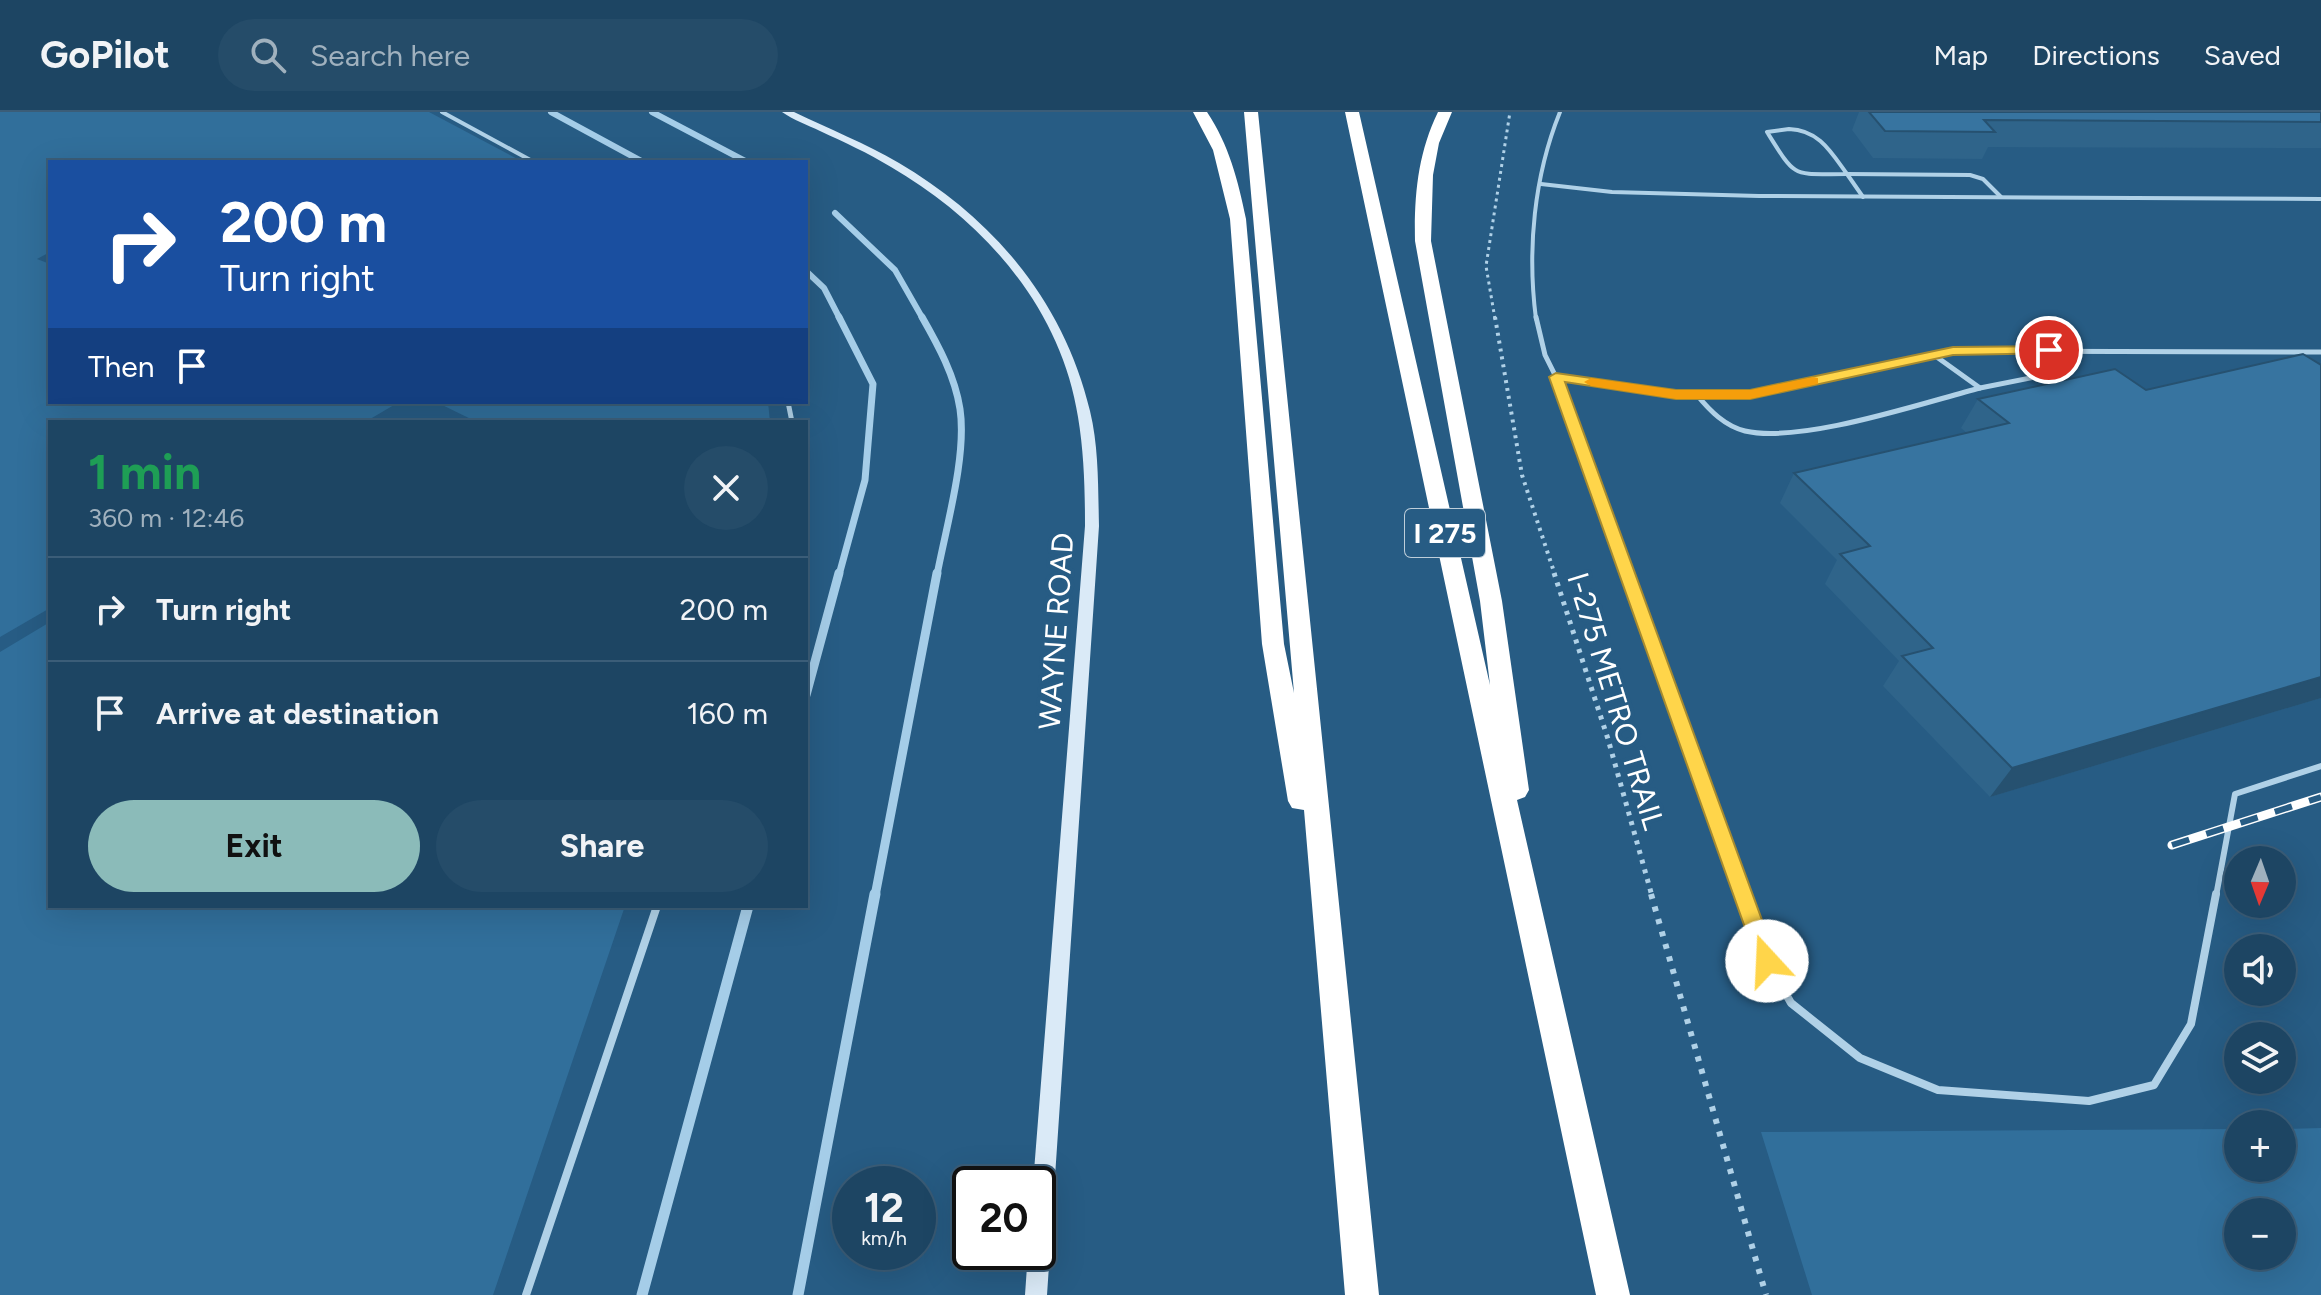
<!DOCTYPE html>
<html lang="en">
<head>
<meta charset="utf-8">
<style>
  :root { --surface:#1d4563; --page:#254c69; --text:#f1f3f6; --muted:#a0b1be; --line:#3b5d78; --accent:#8bbbb9 }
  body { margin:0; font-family:Figtree,sans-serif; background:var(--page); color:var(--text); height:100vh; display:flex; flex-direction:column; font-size:30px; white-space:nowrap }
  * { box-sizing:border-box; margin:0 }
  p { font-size:26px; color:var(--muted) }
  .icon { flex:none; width:44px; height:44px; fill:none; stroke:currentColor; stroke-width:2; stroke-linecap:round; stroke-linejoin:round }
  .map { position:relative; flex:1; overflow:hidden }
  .panel { position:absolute; left:48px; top:308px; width:760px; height:488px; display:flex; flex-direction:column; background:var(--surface); border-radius:0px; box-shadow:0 8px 32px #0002,0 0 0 2px var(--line) }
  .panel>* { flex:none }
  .top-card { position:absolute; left:48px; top:48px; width:760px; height:244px; border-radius:0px; box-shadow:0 8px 32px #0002,0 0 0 2px var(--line); background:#1a4fa0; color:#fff; overflow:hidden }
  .needle { width:52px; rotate:182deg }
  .buttons { position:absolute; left:2224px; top:734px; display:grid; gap:16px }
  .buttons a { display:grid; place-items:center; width:72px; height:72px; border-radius:50%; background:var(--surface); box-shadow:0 8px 32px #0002,0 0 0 2px var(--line); font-size:40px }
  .speed { position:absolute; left:832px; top:1054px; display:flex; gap:16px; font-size:40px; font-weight:700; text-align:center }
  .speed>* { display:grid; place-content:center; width:104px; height:104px; border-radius:50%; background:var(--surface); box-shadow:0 8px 32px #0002,0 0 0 2px var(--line); line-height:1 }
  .speed small { font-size:20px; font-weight:400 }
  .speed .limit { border:4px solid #111; border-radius:12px; background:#fff; color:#111 }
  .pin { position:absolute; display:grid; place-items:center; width:68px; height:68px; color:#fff; margin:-34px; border:4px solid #fff; border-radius:50%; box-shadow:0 2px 8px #0007 }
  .me { position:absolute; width:88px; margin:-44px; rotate:340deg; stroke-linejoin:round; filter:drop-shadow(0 0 6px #0008) }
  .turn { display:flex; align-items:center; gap:28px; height:168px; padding:0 40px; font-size:36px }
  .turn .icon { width:104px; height:104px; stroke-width:2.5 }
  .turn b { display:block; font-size:56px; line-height:68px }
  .then { display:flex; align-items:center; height:76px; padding:0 40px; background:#0003; gap:16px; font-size:30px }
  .round { display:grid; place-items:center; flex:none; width:84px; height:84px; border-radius:42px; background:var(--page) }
  .head { display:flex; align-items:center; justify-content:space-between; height:136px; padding:0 40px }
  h1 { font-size:48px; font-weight:700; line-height:60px; color:#1e9e55 }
  .action { display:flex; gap:16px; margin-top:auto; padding:16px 40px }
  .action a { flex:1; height:92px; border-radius:48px; background:var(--accent); color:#111; font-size:32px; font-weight:700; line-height:92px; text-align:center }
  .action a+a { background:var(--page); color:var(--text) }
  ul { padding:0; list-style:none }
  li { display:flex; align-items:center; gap:24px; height:104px; padding:0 40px; border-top:2px solid var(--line) }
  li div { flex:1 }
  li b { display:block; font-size:30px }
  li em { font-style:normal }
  header { display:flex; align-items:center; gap:48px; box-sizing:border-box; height:112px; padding:0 40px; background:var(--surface); border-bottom:2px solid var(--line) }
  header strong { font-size:38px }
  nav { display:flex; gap:44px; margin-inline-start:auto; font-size:28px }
  .search { width:560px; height:72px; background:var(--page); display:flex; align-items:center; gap:20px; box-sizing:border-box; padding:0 28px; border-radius:44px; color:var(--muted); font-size:30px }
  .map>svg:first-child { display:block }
  .green { fill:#316f9b; fill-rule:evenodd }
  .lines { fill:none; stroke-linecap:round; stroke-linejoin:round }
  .stream-far3 { stroke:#a5cde8; stroke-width:6 }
  .stream-far2 { stroke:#a5cde8; stroke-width:7 }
  .stream-far1 { stroke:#a5cde8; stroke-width:9 }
  .stream { stroke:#a5cde8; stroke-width:11 }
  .path-far3 { stroke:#b0d1e7; stroke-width:3; stroke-dasharray:3 4; stroke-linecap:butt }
  .path-far2 { stroke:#b0d1e7; stroke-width:4; stroke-dasharray:3 5; stroke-linecap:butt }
  .path-far1 { stroke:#b0d1e7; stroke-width:5; stroke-dasharray:4 6; stroke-linecap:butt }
  .path { stroke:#b0d1e7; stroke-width:6; stroke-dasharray:5 8; stroke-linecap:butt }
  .lane-far3 { stroke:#b0d1e7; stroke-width:4 }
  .lane-far2 { stroke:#b0d1e7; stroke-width:5 }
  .lane-far1 { stroke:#b0d1e7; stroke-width:6 }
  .lane { stroke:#b0d1e7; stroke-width:8 }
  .secondary { fill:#daeaf7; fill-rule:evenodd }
  .highway { fill:#fff; fill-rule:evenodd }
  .rail-casing { stroke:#fff; stroke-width:9 }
  .rail { stroke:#275c84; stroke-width:6; stroke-dasharray:18; stroke-linecap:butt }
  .wall { fill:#2f648a }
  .shaded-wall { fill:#265170 }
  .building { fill:#3774a0; stroke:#265170; stroke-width:2 }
  .route { fill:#ffd54a; stroke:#a68a30; stroke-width:2 }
  .slow { fill:#f59e0b }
  .labels { text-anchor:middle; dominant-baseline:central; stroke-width:8; stroke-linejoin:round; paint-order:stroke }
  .shield { fill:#275c84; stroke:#beceda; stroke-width:2 }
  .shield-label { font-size:28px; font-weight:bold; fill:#fff }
  .street-label { font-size:30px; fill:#fff; stroke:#275c84 }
</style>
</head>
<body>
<header>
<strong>GoPilot</strong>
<div class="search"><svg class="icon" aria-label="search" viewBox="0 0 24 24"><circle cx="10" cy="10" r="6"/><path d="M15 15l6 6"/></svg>Search here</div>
<nav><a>Map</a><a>Directions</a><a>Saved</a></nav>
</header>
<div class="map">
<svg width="2321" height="1183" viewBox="0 0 2321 1183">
  <rect width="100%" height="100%" fill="#275c84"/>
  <g class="green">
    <polygon points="0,0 429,0 523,50 50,50 50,140 37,147 50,152 50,290 389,290 394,293 365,310 50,310 50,496 0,525"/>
    <polygon points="436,290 768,290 770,310 477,310"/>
    <polygon points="50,510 50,794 625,794 493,1183 0,1183 0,540"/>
    <path d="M2321 1016V1183H1812L1761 1020 2238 1017V1056H2282V1017ZM2238 1100H2282V1144H2238Z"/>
  </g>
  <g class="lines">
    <g class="stream-far3">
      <polyline points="551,0 643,50"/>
      <polyline points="652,0 747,50"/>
      <polyline points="835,101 895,158 923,207"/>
      <polyline points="806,159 824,176 840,207"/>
    </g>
    <g class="stream-far2">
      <polyline points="839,205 873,272 865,368 839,463"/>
      <path d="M922 205C938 233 955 264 960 297 967 344 946 415 937 463"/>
    </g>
    <g class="stream-far1">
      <polyline points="806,583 839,461"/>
      <polyline points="875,784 937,461"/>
    </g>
    <g class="stream">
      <polyline points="642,1183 748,794"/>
      <polyline points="798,1183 875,782"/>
    </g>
    <polyline class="path-far3" points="1495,207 1486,154 1510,0"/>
    <polyline class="path-far2" points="1495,205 1522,363 1555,463"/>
    <polyline class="path-far1" points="1554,461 1608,627 1652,784"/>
    <polyline class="path" points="1651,782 1766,1183"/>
    <g class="lane-far3">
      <polyline points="442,0 534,50"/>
      <path d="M1789 17C1819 18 1831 40 1847 62 1792 62 1797 68 1767 20Z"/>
      <polyline points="1847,62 1970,63 1983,67 2001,85"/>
      <polyline points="1847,62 1863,85"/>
      <polyline points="1541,72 1612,80 1759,84 2321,87"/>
      <path d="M1536 207C1527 138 1534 64 1560 0"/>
    </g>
    <g class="lane-far2">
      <polyline points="1536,205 1545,243 1556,265 1628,463"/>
      <polyline points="1556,265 1676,282 1750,283 1953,239 2321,240"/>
      <polyline points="1980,276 2055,261"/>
      <path d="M1697 283C1710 299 1725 314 1745 319 1801 332 1922 291 1980 276L1934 243"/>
      <polyline points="788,290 792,310"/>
    </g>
    <g class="lane-far1">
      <polyline points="1627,461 1743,784"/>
      <polyline points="2216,784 2235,682 2321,654"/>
    </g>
    <g class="lane">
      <polyline points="1743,782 1767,849 1791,891 1860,946 1938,978 2089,989 2154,973 2191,912 2216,782"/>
      <polyline points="526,1183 657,794"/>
    </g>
    <path class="secondary" d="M782 0H794C829 17 865 31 899 51 994 107 1064 190 1090 299 1099 336 1098 376 1099 414L1047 1183H1025L1028 1140H1038V1072H1033L1085 414C1085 377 1084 341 1078 305 1061 196 984 109 891 55 868 41 844 30 820 19 808 13 793 8 782 0Z"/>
    <g class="highway">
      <path d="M1193 0H1207C1229 33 1238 68 1246 107L1284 532 1294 581 1244 0H1258L1379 1183H1345L1304 698 1292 696 1288 689 1262 532 1230 107 1213 38Z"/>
      <path d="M1345 0H1359L1490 573 1480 489 1415 129C1414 83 1418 41 1438 0H1452L1439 31 1433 63 1431 129 1502 489 1529 678 1525 685 1517 688 1630 1183H1596Z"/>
    </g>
    <defs>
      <polyline id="rail" points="2172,733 2321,685"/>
    </defs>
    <use href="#rail" class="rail-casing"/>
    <use href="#rail" class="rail"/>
  </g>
  <g class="wall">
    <polygon points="1859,0 2321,0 2321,36 1988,35 1982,47 1873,46 1852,18"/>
    <polygon points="2321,253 2321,586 1990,685 1883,574 1899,549 1825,472 1837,448 1780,391 1794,361 1967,321 1961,316 1978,287 2146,278"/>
  </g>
  <polygon class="shaded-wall" points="2321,565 2321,586 1990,685 2012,656"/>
  <g class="building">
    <polygon points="1869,0 2321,0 2321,10 1984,8 1995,20 1885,19"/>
    <polygon points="2303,242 2321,253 2321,565 2012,656 1902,544 1933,536 1840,442 1870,434 1794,361 2009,311 1978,287 2115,257 2146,278"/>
  </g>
  <polygon class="route" points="2049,234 2054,235 2054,241 1953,243 1750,287 1676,287 1565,270 1777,849 1774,855 1767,858 1759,855 1549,265 1556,261 1676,278 1750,278 1953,235"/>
  <polygon class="slow" points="1813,265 1818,266 1818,272 1750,287 1676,287 1591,274 1584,270 1591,266 1676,278 1750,278"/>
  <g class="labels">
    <rect class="shield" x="1405" y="397" width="80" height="48" rx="6"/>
    <g class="shield-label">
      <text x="1445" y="421">I 275</text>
    </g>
    <g class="street-label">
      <text transform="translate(1056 519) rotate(-86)">WAYNE ROAD</text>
      <text transform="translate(1616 589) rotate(73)">I-275 METRO TRAIL</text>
    </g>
  </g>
</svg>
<div class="buttons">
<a><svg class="needle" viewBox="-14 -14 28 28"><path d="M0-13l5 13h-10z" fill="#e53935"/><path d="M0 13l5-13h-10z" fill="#a0b1be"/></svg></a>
<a><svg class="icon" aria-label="sound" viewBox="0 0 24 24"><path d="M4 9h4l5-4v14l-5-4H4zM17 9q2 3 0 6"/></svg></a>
<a><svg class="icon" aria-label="layers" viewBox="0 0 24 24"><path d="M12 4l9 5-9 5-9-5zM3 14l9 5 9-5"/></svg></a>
<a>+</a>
<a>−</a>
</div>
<div class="speed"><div>12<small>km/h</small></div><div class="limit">20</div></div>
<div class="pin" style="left:2049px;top:238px;background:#d93025"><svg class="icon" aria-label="arrive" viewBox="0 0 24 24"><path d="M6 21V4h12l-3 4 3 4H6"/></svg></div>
<svg class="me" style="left:1767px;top:849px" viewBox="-20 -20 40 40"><circle r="19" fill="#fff"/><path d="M0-13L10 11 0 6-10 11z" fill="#ffd54a"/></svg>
<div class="top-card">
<div class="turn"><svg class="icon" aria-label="right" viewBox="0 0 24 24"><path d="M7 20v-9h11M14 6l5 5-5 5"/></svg><div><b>200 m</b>Turn right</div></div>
<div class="then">Then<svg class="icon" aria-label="arrive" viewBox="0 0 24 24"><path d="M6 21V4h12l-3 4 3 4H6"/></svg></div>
</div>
<section class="panel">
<div class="head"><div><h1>1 min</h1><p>360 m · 12:46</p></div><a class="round"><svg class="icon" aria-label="close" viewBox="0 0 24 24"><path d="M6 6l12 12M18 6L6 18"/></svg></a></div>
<ul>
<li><svg class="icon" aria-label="right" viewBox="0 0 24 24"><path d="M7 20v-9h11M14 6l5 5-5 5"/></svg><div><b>Turn right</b></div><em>200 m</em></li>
<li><svg class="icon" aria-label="arrive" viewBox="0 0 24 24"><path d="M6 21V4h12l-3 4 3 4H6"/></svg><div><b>Arrive at destination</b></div><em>160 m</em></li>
</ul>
<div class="action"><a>Exit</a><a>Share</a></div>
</section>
</div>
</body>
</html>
